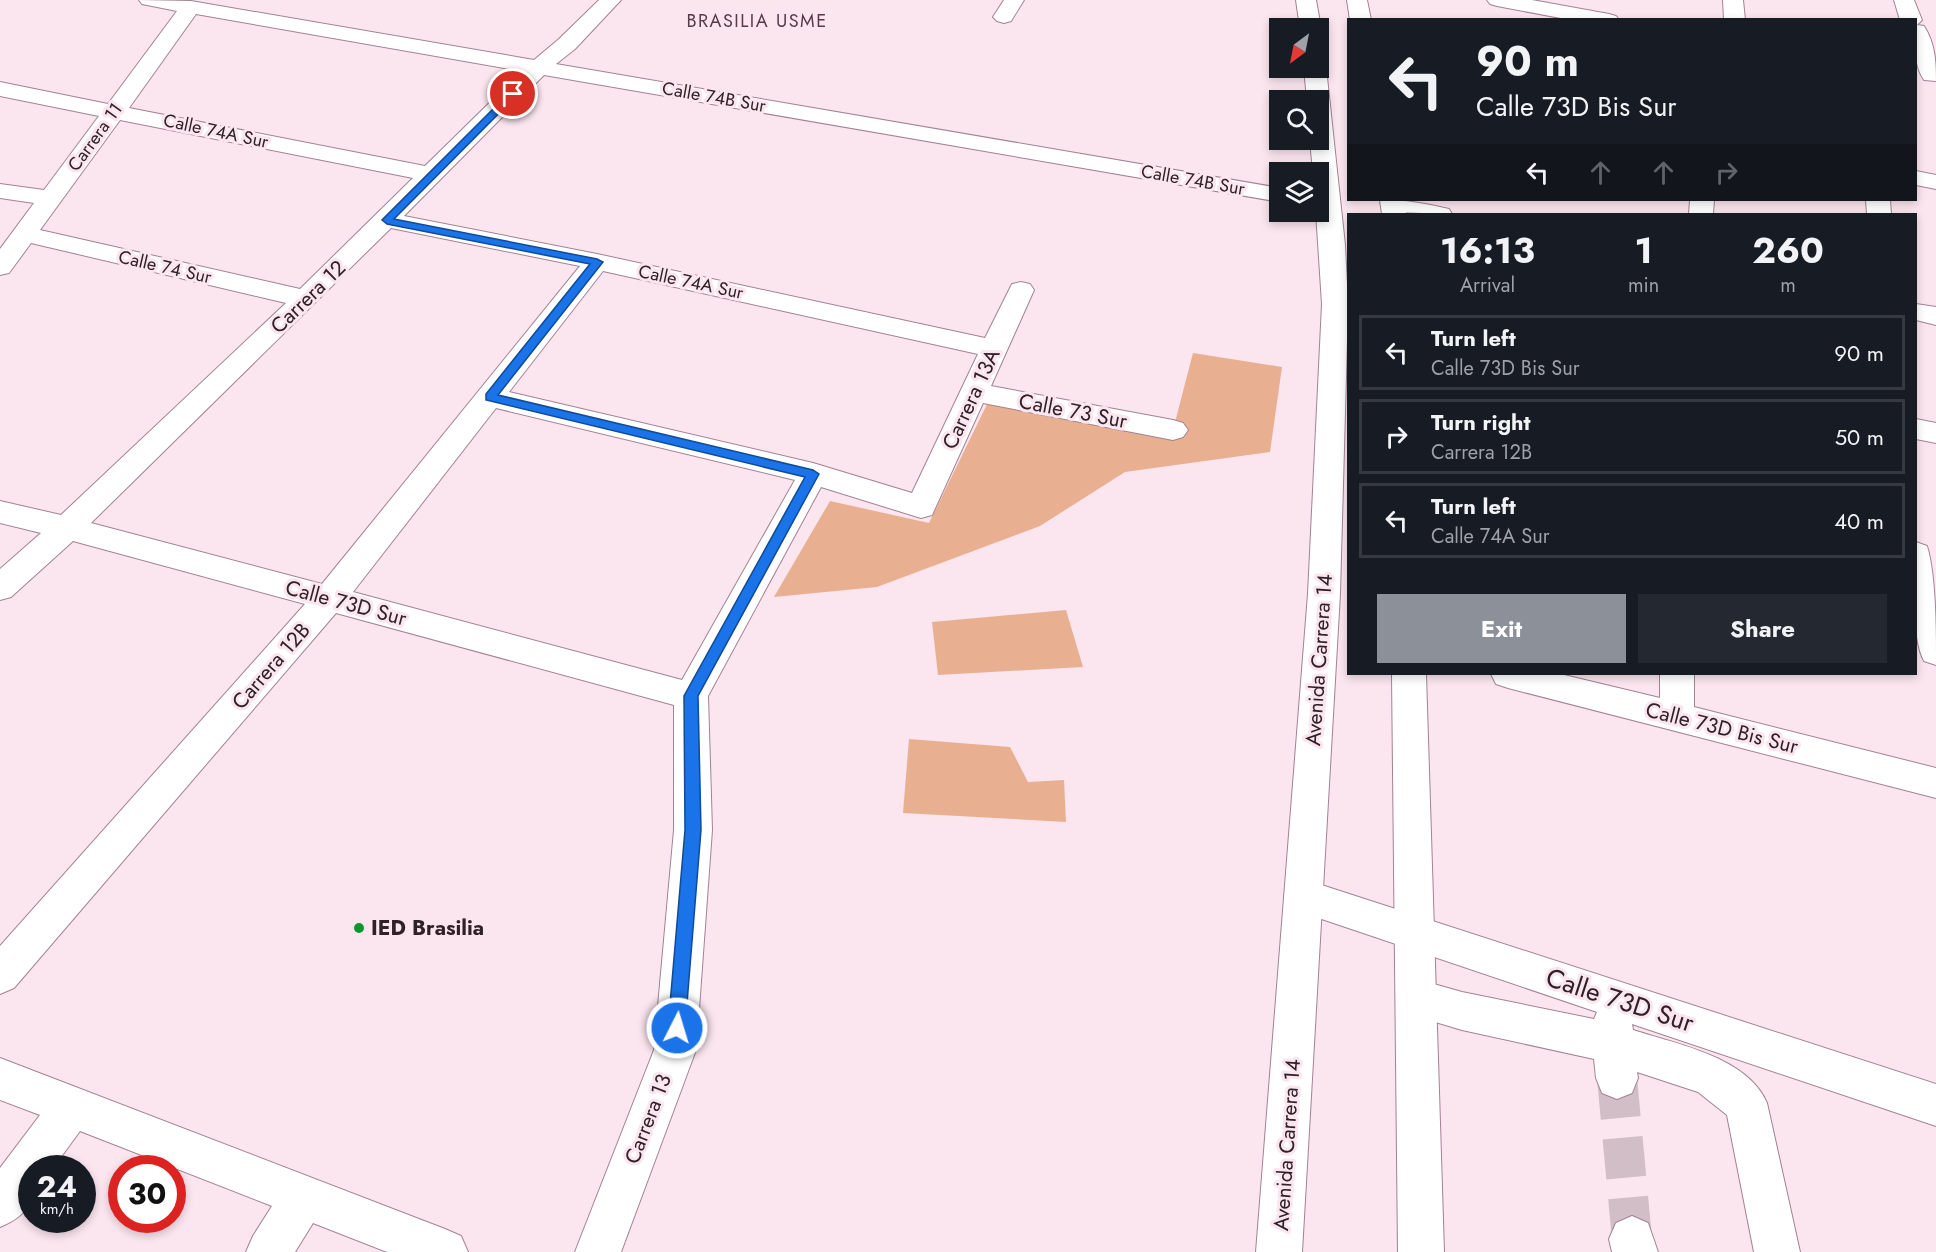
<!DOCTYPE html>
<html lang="en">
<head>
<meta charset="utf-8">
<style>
  :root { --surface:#171b24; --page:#242831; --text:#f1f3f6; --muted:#9ea1a6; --line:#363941; --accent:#8c9099 }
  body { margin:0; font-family:Jost,sans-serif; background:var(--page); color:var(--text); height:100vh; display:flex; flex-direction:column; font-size:22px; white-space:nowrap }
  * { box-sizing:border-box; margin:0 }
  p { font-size:20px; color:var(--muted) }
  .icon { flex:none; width:33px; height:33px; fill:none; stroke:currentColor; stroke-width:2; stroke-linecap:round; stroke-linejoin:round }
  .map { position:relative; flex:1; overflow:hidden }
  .side { position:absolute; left:1347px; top:213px; width:570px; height:462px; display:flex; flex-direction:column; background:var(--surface); border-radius:0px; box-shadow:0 3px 9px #0003 }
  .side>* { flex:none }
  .hud { position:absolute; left:1347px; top:18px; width:570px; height:183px; border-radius:0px; box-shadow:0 3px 9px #0003; background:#171b24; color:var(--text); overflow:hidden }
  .needle { width:39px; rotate:212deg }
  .buttons { position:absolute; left:1269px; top:18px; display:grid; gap:12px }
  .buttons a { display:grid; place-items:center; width:60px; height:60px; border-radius:0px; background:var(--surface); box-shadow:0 3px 9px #0003; font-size:30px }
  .speed { position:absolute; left:18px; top:1155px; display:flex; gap:12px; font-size:30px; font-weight:700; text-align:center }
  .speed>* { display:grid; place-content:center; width:78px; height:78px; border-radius:50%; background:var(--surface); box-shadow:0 3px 9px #0003; line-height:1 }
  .speed small { font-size:15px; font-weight:400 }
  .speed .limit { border:9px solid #d22; background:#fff; color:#111 }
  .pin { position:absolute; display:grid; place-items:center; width:51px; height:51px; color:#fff; margin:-26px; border:3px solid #fff; border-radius:50%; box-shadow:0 2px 6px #0007 }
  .me { position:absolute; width:66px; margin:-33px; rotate:5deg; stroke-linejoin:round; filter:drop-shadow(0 0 4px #0008) }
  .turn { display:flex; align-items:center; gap:21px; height:126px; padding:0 30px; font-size:27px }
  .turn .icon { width:78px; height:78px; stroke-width:2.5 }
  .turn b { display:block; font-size:42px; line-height:51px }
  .lanes { display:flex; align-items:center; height:57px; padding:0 30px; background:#0003; justify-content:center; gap:30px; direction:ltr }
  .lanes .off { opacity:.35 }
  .eta { display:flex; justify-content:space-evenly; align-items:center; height:102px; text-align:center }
  .eta b { font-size:36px; font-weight:700; line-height:42px }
  .primary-button { display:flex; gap:12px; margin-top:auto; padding:12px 30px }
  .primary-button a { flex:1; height:69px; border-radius:0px; background:var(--accent); color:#fff; font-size:24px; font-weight:700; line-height:69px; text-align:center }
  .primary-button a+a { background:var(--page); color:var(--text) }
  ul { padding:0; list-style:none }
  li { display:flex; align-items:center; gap:18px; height:75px; margin:0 12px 9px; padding:0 18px; border:3px solid var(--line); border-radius:0px }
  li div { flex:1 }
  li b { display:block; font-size:22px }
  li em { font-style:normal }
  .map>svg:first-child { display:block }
  .green { fill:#e8b091 }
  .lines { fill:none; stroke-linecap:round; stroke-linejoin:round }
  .minor-tunnel { stroke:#d2bec7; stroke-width:40; stroke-dasharray:40 20; stroke-linecap:butt }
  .minor-casing { stroke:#a38293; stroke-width:2 }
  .major-casing { stroke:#a38293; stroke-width:2 }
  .minor { fill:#fff; fill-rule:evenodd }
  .major { fill:#fff; fill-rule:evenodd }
  .route { fill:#1a73e8; stroke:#114b97; stroke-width:1.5 }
  .poi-dot { fill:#0b972d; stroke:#fbe5ef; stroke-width:2 }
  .labels { text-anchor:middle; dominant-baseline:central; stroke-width:6; stroke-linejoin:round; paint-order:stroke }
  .far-neighbourhood-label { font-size:18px; letter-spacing:1.5px; fill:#573a49; stroke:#fbe5ef }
  .far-street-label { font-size:18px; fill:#2e2127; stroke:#fbe5ef }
  .street-label { font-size:21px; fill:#2e2127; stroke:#fbe5ef }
  .poi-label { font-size:21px; font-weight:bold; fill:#2e2127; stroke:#fbe5ef; text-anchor:start }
  .near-street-label { font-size:26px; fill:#2e2127; stroke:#fbe5ef }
</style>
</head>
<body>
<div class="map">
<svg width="1936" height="1252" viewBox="0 0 1936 1252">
  <rect width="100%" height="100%" fill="#fbe5ef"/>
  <g class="green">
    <polygon points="1193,353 1282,367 1270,452 1125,472 1040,526 877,587 774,597 830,501 929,523 991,396 1173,430"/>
    <polygon points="1066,610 1083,667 938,675 932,622"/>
    <polygon points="909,739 1010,747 1028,782 1064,780 1066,822 903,813"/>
  </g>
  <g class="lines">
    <polyline class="minor-tunnel" points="1617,1078 1632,1239"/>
    <defs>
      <g id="minor">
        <path d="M139 0 191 1 534 60 559 39 599 0H621L575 49 556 64 1280 188V202L544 75 404 216 597 254 985 338 1012 284 1021 282 1030 284 1034 290 991 386 1173 420 1183 423 1188 430 1183 437 1173 440 983 403 932 515 921 518 821 487 708 696 712 830 696 1050 621 1252H575L654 1050 674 830V705L336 613 14 988 0 994V946L305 604 73 541 11 597 0 600V569L41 533 0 523V501L61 515 286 303 31 243 9 273 0 275V249L34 203 0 198V184L44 190 99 116 0 96V82L108 104 177 11 142 4ZM196 14 522 71 425 166 129 108ZM120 120 413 178 300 289 40 230ZM391 228 580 266 322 584 91 523ZM603 271 978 354 912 493 813 463 509 392ZM496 408 795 480 682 680 353 592Z"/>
        <polygon points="1004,0 1024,0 1011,21 1004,23 997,21 993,17"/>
        <polygon points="1487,0 1532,0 1609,14 1616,16 1619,20 1571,20 1497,6 1490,4"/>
        <polygon points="1723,0 1743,0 1745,20 1724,20"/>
        <path d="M1894 0H1914L1922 20 1917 25 1924 26C1935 43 1936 61 1936 81L1924 80C1912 62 1916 40 1916 20H1900Z"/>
        <polygon points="1916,171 1936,175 1936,189 1916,185"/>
        <path d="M1385 200C1407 200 1428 204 1449 209L1452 214 1393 212 1384 210 1381 205Z"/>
        <polygon points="1690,200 1714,200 1713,214 1689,214"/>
        <polygon points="1866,200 1890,200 1891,214 1867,214"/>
        <polygon points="1916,304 1936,307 1936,325 1916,320"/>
        <polygon points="1916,419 1936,423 1936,443 1916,439"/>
        <path d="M1916 542 1927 546C1936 575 1936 631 1936 665L1924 661C1911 637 1913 571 1916 542Z"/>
        <polygon points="1491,674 1560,674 1660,698 1660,674 1694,674 1694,707 1936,768 1936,798 1508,688 1496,684"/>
        <path d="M1303 879 1936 1084V1126L1632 1024 1633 1030C1676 1044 1748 1057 1767 1103L1800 1252H1754L1727 1115 1698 1092 1637 1072 1638 1078 1632 1093 1617 1099 1602 1093 1596 1078 1594 1059 1462 1030 1402 1012 1396 998 1402 984 1416 979 1462 992 1594 1019 1597 1012 1289 908 1284 896 1289 884Z"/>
        <path d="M0 1058 445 1229 461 1236 468 1252H387L313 1223 295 1252H246L253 1236 272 1206 80 1131 53 1168H32C32 1200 32 1214 0 1227V1168L40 1115 0 1100Z"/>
        <polygon points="1632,1216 1648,1223 1658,1252 1612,1252 1609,1239 1616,1223"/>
      </g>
      <g id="major">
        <polygon points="1296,0 1316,0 1321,28 1318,31 1318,28 1300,28"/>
        <polygon points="1347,0 1367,0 1371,20 1350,20"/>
        <polygon points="1318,62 1326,68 1345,245 1348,304 1340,594 1302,1252 1256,1252 1308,594 1322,304 1316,212 1318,212 1318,172 1313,172 1310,140 1318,140 1318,100 1307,100 1304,68 1318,68"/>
        <polygon points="1380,200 1404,200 1406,214 1382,214"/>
        <polygon points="1392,674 1426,674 1444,1252 1398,1252"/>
      </g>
    </defs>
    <use href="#minor" class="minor-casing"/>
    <use href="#major" class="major-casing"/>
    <use href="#minor" class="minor"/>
    <use href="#major" class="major"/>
  </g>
  <polygon class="route" points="510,92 518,94 394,219 597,259 603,262 498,395 813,470 819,474 698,696 701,830 685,1028 683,1033 677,1036 671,1033 668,1028 685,830 684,696 805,477 486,400 486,394 590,264 387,224 382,220"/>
  <circle class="poi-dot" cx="359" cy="928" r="6"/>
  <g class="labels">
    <g class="far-neighbourhood-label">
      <text x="757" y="21">BRASILIA USME</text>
    </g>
    <g class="far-street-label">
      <text transform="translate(714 97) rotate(10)">Calle 74B Sur</text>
      <text transform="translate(216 131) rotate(12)">Calle 74A Sur</text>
      <text transform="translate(95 137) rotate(-54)">Carrera 11</text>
      <text transform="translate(1193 180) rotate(10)">Calle 74B Sur</text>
      <text transform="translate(165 267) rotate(13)">Calle 74 Sur</text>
      <text transform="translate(691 282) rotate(12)">Calle 74A Sur</text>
    </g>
    <g class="street-label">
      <text transform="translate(308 297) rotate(-44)">Carrera 12</text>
      <text transform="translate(971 399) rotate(-65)">Carrera 13A</text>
      <text transform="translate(1073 411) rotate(11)">Calle 73 Sur</text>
      <text transform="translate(346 603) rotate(15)">Calle 73D Sur</text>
      <text transform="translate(1319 660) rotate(-86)">Avenida Carrera 14</text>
      <text transform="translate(271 666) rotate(-49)">Carrera 12B</text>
      <text transform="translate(1722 728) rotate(14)">Calle 73D Bis Sur</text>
      <text transform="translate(648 1119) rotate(-69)">Carrera 13</text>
      <text transform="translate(1287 1145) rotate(-86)">Avenida Carrera 14</text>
    </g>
    <g class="poi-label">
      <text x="371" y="928">IED Brasilia</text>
    </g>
    <g class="near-street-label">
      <text transform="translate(1620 1000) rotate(18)">Calle 73D Sur</text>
    </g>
  </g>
</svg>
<div class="buttons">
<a><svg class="needle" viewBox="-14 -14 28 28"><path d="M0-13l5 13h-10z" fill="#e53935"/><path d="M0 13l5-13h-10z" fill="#9ea1a6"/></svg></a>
<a><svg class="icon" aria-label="search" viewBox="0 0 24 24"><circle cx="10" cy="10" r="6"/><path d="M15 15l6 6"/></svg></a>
<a><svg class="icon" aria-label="layers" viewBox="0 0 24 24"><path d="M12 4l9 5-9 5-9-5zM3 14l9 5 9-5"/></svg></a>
</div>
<div class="speed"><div>24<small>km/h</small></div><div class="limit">30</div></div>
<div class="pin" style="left:513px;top:94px;background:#d93025"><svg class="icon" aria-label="arrive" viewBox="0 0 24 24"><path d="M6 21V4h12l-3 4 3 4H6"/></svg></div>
<svg class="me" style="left:677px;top:1028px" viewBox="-20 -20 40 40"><circle r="17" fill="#1a73e8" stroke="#fff" stroke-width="3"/><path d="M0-11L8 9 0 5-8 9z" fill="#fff"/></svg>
<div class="hud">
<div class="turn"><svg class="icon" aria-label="left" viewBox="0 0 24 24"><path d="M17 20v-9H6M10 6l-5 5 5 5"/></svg><div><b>90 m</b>Calle 73D Bis Sur</div></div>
<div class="lanes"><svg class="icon" aria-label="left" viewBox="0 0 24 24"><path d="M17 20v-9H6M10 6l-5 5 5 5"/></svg><svg class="icon off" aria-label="ahead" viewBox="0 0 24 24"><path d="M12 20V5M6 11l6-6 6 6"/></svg><svg class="icon off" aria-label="ahead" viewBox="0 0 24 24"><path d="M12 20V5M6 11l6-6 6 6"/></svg><svg class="icon off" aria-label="right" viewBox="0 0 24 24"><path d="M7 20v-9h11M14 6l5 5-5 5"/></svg></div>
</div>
<section class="side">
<div class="eta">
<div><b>16:13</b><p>Arrival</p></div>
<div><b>1</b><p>min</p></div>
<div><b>260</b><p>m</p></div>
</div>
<ul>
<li><svg class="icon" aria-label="left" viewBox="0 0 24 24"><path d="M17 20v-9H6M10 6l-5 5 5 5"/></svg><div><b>Turn left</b><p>Calle 73D Bis Sur</p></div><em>90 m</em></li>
<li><svg class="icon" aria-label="right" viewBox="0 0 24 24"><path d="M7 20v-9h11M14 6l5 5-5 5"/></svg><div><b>Turn right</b><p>Carrera 12B</p></div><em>50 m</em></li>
<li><svg class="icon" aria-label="left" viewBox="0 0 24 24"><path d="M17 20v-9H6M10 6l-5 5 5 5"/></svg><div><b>Turn left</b><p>Calle 74A Sur</p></div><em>40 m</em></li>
</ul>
<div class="primary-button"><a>Exit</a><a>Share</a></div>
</section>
</div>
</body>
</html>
